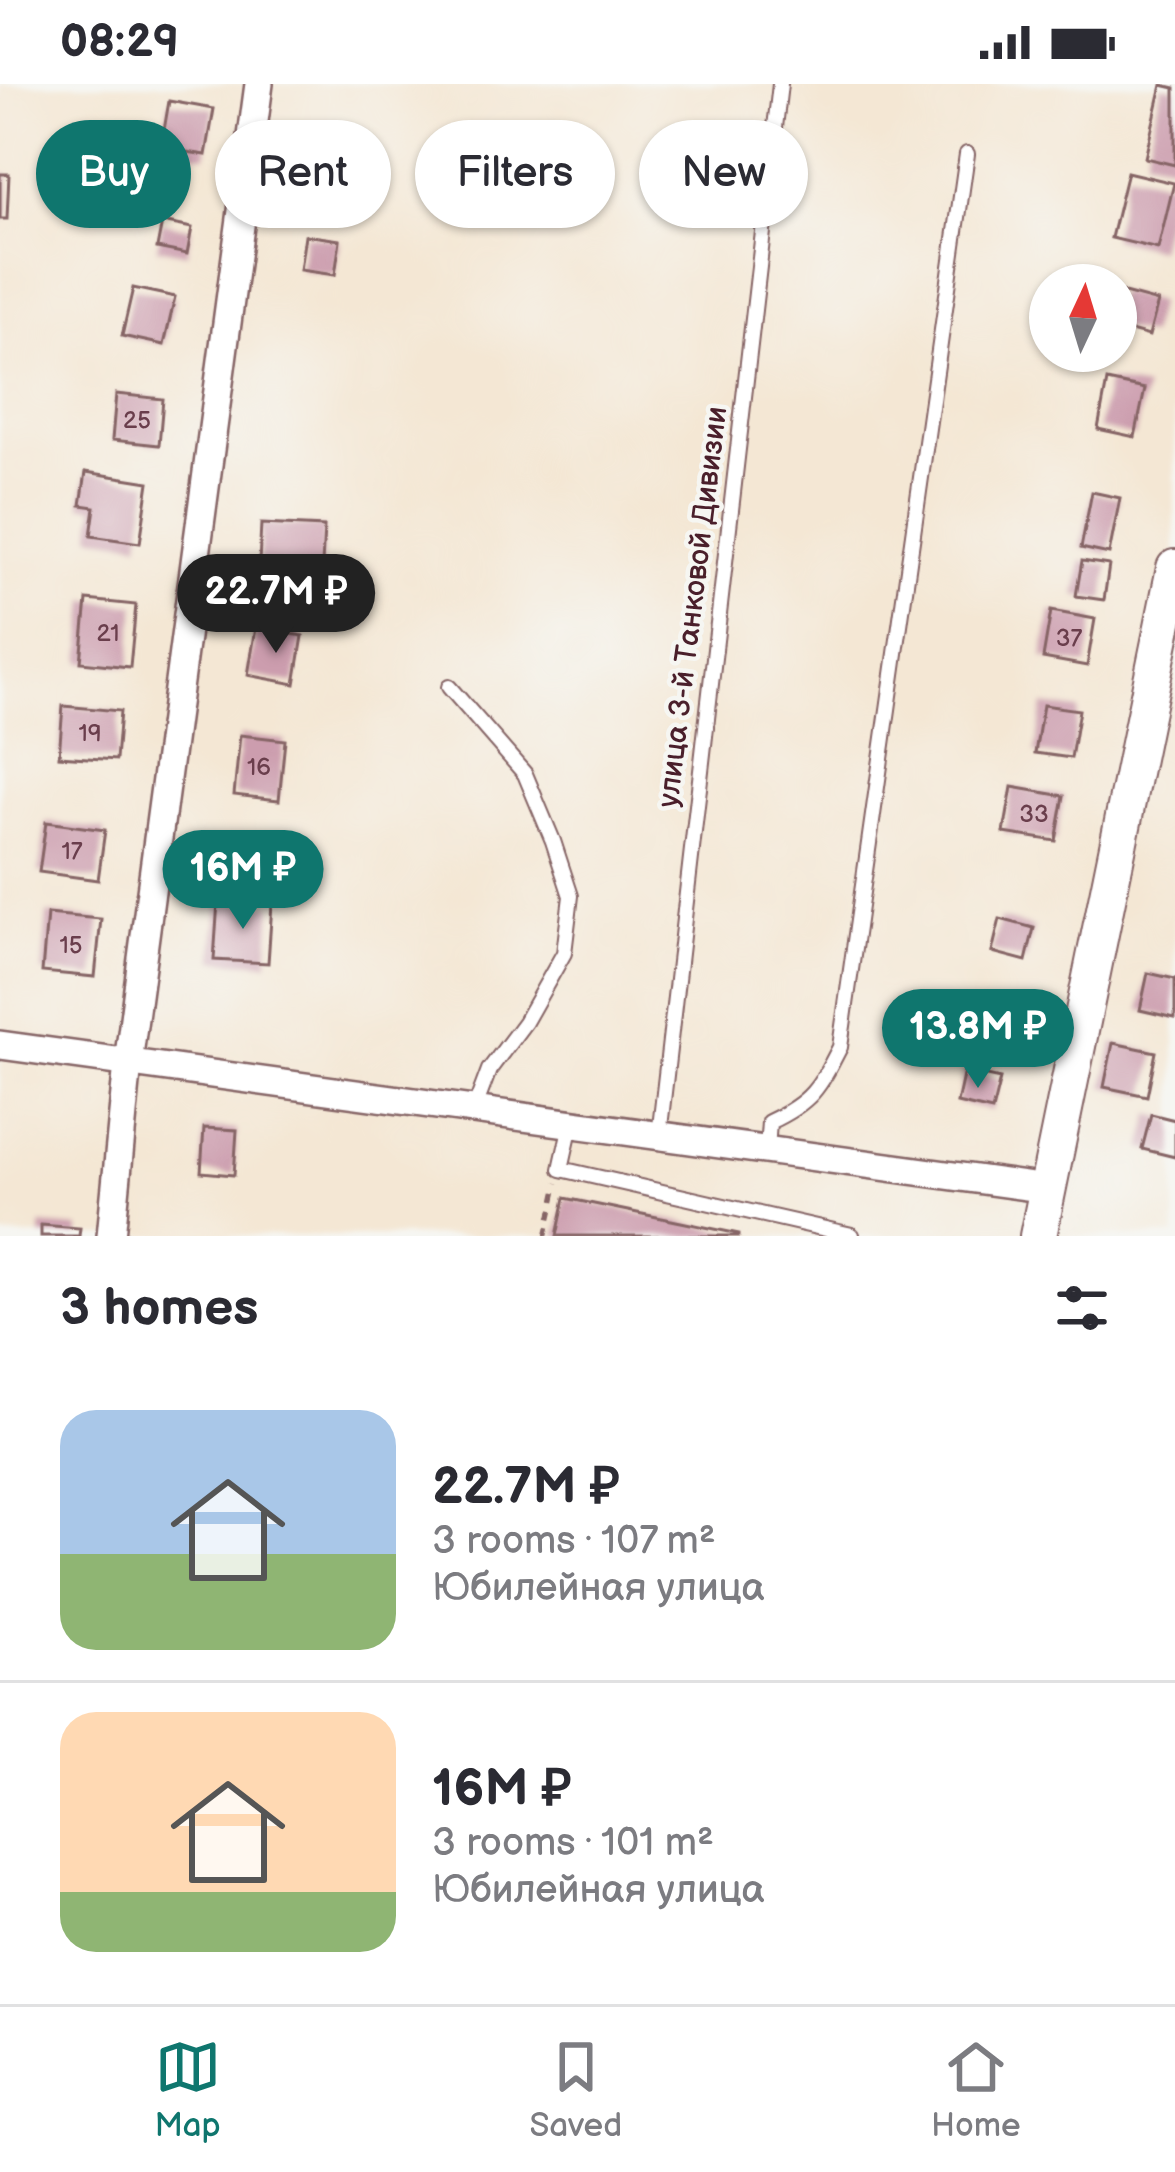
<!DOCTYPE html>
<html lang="en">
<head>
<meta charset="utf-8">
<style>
  body { margin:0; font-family:"Balsamiq Sans",sans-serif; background:#f2f2f3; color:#2b2b33; height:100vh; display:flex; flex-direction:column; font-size:45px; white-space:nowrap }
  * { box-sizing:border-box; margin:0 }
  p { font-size:39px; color:#7c7c81 }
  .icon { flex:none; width:66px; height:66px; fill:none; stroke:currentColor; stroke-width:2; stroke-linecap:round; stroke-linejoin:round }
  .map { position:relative; height:1152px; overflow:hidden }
  .panel { display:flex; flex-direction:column; background:#fff; flex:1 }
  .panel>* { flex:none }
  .top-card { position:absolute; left:36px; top:36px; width:1104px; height:108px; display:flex; gap:24px }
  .needle { width:78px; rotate:4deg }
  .tools { position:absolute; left:1029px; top:180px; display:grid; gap:24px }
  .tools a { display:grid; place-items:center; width:108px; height:108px; border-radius:50%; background:#fff; box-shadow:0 3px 9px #0004; font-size:60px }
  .price { position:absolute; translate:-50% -102px; padding:0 27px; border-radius:42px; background:#0f766e; color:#fff; font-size:39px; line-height:78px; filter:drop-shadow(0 3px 6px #0008) }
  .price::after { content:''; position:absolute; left:50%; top:72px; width:36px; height:27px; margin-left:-18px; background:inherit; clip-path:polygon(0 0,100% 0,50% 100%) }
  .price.selected { background:#222; color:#fff }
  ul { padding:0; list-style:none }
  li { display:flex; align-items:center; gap:36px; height:300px; padding:0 60px }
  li+li { border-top:3px solid #e1e1e2 }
  li span { display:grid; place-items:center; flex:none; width:336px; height:240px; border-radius:36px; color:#555 }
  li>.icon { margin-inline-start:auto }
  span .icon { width:144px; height:144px; fill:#fffc; stroke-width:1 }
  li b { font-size:51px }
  h2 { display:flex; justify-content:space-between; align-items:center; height:144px; padding:0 60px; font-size:51px }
  .chip { padding:0 42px; border-radius:54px; background:#fff; box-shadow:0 3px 9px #0004; font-size:42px; line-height:108px }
  .chip.selected { background:#0f766e; color:#fff }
  .status { display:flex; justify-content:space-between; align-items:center; height:84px; padding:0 60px; background:#fff; direction:ltr }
  .status svg { height:33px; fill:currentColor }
  .tabs { display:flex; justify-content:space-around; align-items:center; height:168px; border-top:3px solid #e1e1e2; background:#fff; font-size:33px; color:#7c7c81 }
  .tabs a { display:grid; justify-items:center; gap:6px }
  .tabs .selected { color:#0f766e }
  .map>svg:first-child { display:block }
</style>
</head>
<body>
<div class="status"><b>08:29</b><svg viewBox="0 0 49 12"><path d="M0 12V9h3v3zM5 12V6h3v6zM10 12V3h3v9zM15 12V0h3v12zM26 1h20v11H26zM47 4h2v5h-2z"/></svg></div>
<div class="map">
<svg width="1175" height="1152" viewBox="0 0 1175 1152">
  <rect width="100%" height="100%" fill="#f6f6f2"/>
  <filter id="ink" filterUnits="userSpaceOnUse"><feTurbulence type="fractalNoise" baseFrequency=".00833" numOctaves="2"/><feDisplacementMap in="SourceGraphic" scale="24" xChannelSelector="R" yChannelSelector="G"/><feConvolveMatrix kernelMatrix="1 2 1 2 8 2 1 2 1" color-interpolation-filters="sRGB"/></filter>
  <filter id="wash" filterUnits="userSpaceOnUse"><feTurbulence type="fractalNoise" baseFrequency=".004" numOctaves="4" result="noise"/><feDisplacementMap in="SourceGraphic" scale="48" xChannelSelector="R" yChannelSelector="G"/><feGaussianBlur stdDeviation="2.7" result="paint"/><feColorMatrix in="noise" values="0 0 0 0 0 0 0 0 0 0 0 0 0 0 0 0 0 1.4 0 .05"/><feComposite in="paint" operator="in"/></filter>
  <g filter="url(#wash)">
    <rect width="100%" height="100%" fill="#f4e7d4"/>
    <g id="blocks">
      <!-- building -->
      <g fill="#cc9dae">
        <path d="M1162 1 1175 4V81L1145 74Z"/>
        <path d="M169 17 214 25 206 71 161 64Z"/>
        <path d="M1127 88 1174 99 1158 165 1111 154Z"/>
        <path d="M0 90H9L7 135H0Z"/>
        <path d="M162 138 192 144 187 170 157 164Z"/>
        <path d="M305 151 340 156 335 191 300 186Z"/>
        <path d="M133 204 175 213 164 261 122 252Z"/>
        <path d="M1117 207 1158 218 1149 252 1116 243Z"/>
        <path d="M1107 297 1145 305 1135 353 1098 345Z"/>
        <path d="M116 310 163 315 159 361 112 356Z"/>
        <path d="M86 388 149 398 140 459 91 452 95 423 81 421Z"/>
        <path d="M1092 408 1120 414 1109 470 1081 464Z"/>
        <path d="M261 440 324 443 321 499 272 496 273 480 259 479Z"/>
        <path d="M1082 477 1109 481 1104 516 1076 512Z"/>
        <path d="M87 516 136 521 130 583 81 578Z"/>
        <path d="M1051 527 1095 535 1087 582 1043 574Z"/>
        <path d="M256 544 303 552 295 600 248 591Z"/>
        <path d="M1043 621 1079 626 1071 674 1035 669Z"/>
        <path d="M63 622 120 627 116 676 59 672Z"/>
        <path d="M240 651 285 656 279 716 234 711Z"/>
        <path d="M1012 703 1064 712 1056 757 1004 749Z"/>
        <path d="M46 738 105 746 98 796 39 788Z"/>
        <path d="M218 817 272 820 268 879 214 876Z"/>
        <path d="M47 830 101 835 95 893 42 888Z"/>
        <path d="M1000 835 1034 844 1026 877 992 868Z"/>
        <path d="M1148 889 1175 895V934L1140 926Z"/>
        <path d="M1113 959 1156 968 1147 1012 1104 1003Z"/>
        <path d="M964 987 1000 995 992 1027 957 1019Z"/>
        <path d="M1151 1030 1175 1036V1073L1142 1065Z"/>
        <path d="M204 1044 237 1046 234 1091 201 1088Z"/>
        <path d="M565 1114 739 1150V1152H557Z"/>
        <path d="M41 1141 80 1144 79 1152H41Z"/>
      </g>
    </g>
  </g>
  <g filter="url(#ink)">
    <use href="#blocks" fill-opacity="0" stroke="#866566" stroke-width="3"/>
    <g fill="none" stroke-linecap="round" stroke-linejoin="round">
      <defs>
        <g id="lane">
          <path d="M449 603 525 690 553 757 571 812 564 869 525 938 489 986 474 1026"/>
          <path d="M571 1040 561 1085 852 1151"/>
          <path d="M659 1052 780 0"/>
          <path d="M767 1066 769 1038C812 1018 819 1004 840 963L967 70"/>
        </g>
        <g id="street">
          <path d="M0 961 1048 1105"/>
          <path d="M111 1152 128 979 259 0"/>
        </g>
        <path id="secondary" d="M1038 1152 1175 484"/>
      </defs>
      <!-- lane casing -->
      <use href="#lane" stroke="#866566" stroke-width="18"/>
      <!-- street casing -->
      <use href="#street" stroke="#866566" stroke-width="32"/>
      <!-- secondary casing -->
      <use href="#secondary" stroke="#866566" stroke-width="40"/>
      <!-- path -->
      <path stroke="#866566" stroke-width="4.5" stroke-dasharray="9 9" stroke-linecap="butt" d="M546 1152 558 1099"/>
      <!-- lane -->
      <use href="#lane" stroke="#fff" stroke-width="14"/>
      <!-- street -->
      <use href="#street" stroke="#fff" stroke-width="27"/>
      <!-- secondary -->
      <use href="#secondary" stroke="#fff" stroke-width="36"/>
    </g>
  </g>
  <g text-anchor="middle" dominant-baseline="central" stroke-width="9" stroke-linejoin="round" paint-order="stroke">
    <!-- number labels -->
    <g font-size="24" fill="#6a3e4c">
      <text x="137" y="336">25</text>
      <text x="108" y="549">21</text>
      <text x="1069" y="554">37</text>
      <text x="90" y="649">19</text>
      <text x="259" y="683">16</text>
      <text x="1034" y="730">33</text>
      <text x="72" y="767">17</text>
      <text x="71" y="861">15</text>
    </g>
    <!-- street labels -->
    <g font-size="30" fill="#4a1f2b" stroke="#f6f6f2">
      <text transform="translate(693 523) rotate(-83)">улица 3-й Танковой Дивизии</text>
    </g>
  </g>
</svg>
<div class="tools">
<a><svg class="needle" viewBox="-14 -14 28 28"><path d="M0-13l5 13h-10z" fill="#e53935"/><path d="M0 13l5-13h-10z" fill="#7c7c81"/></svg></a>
</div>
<b class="price selected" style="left:276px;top:572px">22.7M ₽</b>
<b class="price" style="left:243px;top:848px">16M ₽</b>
<b class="price" style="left:978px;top:1007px">13.8M ₽</b>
<div class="top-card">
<a class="chip selected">Buy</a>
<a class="chip">Rent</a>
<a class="chip">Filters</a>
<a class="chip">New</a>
</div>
</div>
<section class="panel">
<h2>3 homes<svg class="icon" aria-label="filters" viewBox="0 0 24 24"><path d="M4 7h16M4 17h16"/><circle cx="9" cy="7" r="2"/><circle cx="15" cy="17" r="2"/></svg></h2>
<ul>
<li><span style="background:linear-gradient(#a9c7e8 60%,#8fb573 0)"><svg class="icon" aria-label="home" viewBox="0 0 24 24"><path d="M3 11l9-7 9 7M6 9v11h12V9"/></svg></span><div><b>22.7M ₽</b><p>3 rooms · 107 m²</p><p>Юбилейная улица</p></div></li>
<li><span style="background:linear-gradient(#ffd9b3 75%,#8fb573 0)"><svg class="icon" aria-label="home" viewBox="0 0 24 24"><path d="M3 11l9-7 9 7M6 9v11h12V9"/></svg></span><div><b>16M ₽</b><p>3 rooms · 101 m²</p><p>Юбилейная улица</p></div></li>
</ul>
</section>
<nav class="tabs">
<a class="selected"><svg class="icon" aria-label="map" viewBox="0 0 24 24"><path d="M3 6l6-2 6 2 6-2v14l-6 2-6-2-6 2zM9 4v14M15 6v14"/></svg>Map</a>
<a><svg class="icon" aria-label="saved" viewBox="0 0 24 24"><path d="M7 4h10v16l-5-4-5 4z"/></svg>Saved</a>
<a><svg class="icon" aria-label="home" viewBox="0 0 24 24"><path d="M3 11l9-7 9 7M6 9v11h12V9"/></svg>Home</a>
</nav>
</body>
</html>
